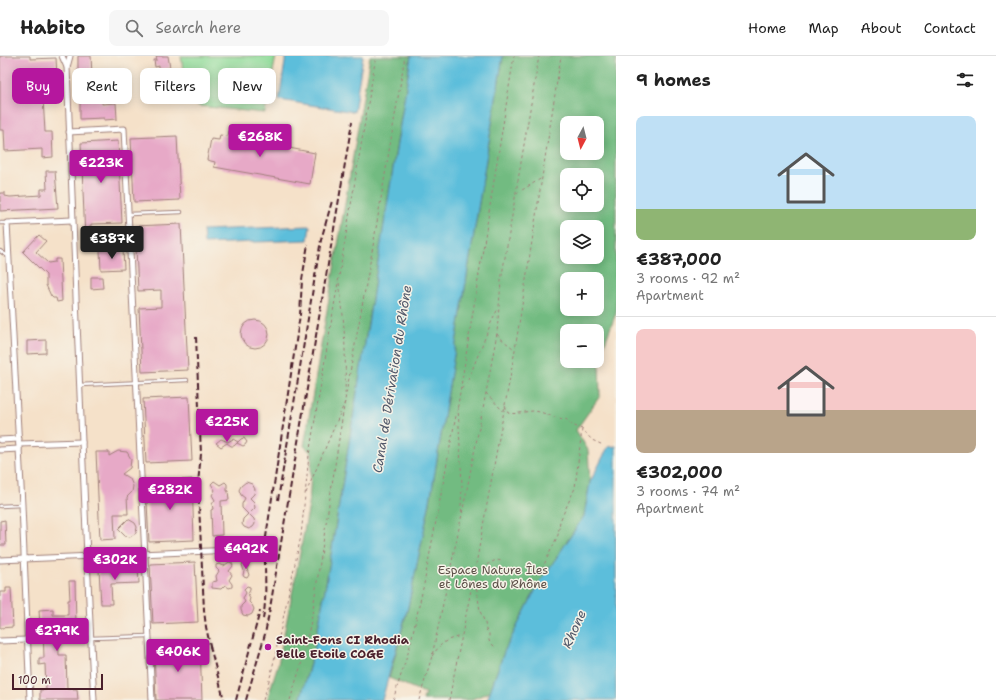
<!DOCTYPE html>
<html lang="en">
<head>
<meta charset="utf-8">
<style>
  body { margin:0; font-family:"Shantell Sans",sans-serif; background:#f6f6f6; color:#222; height:100vh; display:flex; flex-direction:column; font-size:15px; white-space:nowrap }
  * { box-sizing:border-box; margin:0 }
  p { font-size:13px; color:#767676 }
  .icon { flex:none; width:22px; height:22px; fill:none; stroke:currentColor; stroke-width:2; stroke-linecap:round; stroke-linejoin:round }
  .map { position:relative; flex:1; overflow:hidden }
  .sheet { display:flex; flex-direction:column; background:#fff; width:380px }
  .sheet>* { flex:none }
  .top-card { position:absolute; left:12px; top:12px; width:380px; height:36px; display:flex; gap:8px }
  .needle { width:26px; rotate:187deg }
  .buttons { position:absolute; left:560px; top:60px; display:grid; gap:8px }
  .buttons a { display:grid; place-items:center; width:44px; height:44px; border-radius:8px; background:#fff; box-shadow:0 2px 10px #0003; font-size:20px }
  .scale { position:absolute; left:12px; bottom:10px; width:91px; box-sizing:border-box; padding-left:4px; border:2px solid #4a1f2b; border-top:0; font-size:11px; line-height:14px; white-space:nowrap; color:#4a1f2b; -webkit-text-stroke:3px #f7f3e8; paint-order:stroke }
  .price { position:absolute; translate:-50% -34px; padding:0 9px; border-radius:4px; background:#b5179e; color:#fff; font-size:13px; line-height:26px; filter:drop-shadow(0 1px 2px #0008) }
  .price::after { content:''; position:absolute; left:50%; top:24px; width:12px; height:9px; margin-left:-6px; background:inherit; clip-path:polygon(0 0,100% 0,50% 100%) }
  .price.active { background:#222; color:#fff }
  ul { padding:0; list-style:none }
  li { display:grid; align-content:center; gap:8px; height:212px; padding:0 20px }
  li+li { border-top:1px solid #e0e0e0 }
  li span { display:grid; place-items:center; height:124px; border-radius:8px; color:#555 }
  li>.icon { margin-inline-start:auto }
  span .icon { width:72px; height:72px; fill:#fffc; stroke-width:1 }
  li b { font-size:17px }
  h2 { display:flex; justify-content:space-between; align-items:center; height:48px; padding:0 20px; font-size:17px }
  .chip { padding:0 14px; border-radius:8px; background:#fff; box-shadow:0 2px 10px #0003; font-size:14px; line-height:36px }
  .chip.active { background:#b5179e; color:#fff }
  header { display:flex; align-items:center; gap:24px; box-sizing:border-box; height:56px; padding:0 20px; background:#fff; border-bottom:1px solid #e0e0e0 }
  header strong { font-size:19px }
  nav { display:flex; gap:22px; margin-inline-start:auto; font-size:14px }
  .search { width:280px; height:36px; background:#f6f6f6; display:flex; align-items:center; gap:10px; box-sizing:border-box; padding:0 14px; border-radius:8px; color:#767676; font-size:15px }
  main { display:flex; flex:1; min-height:0 }
  .map>svg:first-child { display:block }
</style>
</head>
<body>
<header>
<strong>Habito</strong>
<div class="search"><svg class="icon" aria-label="search" viewBox="0 0 24 24"><circle cx="10" cy="10" r="6"/><path d="M15 15l6 6"/></svg>Search here</div>
<nav><a>Home</a><a>Map</a><a>About</a><a>Contact</a></nav>
</header>
<main>
<div class="map">
<svg width="616" height="644" viewBox="0 0 616 644">
  <rect width="100%" height="100%" fill="#f7f3e8"/>
  <filter id="ink" filterUnits="userSpaceOnUse"><feTurbulence type="fractalNoise" baseFrequency=".025" numOctaves="2"/><feDisplacementMap in="SourceGraphic" scale="8" xChannelSelector="R" yChannelSelector="G"/><feConvolveMatrix kernelMatrix="1 2 1 2 8 2 1 2 1" color-interpolation-filters="sRGB"/></filter>
  <filter id="wash" filterUnits="userSpaceOnUse"><feTurbulence type="fractalNoise" baseFrequency=".012" numOctaves="4" result="noise"/><feDisplacementMap in="SourceGraphic" scale="16" xChannelSelector="R" yChannelSelector="G"/><feGaussianBlur stdDeviation="0.9" result="paint"/><feColorMatrix in="noise" values="0 0 0 0 0 0 0 0 0 0 0 0 0 0 0 0 0 1.4 0 .05"/><feComposite in="paint" operator="in"/></filter>
  <g filter="url(#wash)">
    <rect width="100%" height="100%" fill="#f5e1c9"/>
    <!-- green -->
    <path fill="#8edb99" stroke="#6c7d62" d="M181 0H276L265 57 199 50 187 43Z"/>
    <!-- forest -->
    <g fill="#72bb81" stroke="#5e6d56" fill-rule="evenodd">
      <path d="M370 0H411L330 505 315 590 300 644H267L278 608 294 528 309 449 312 397 304 390Z"/>
      <path d="M503 0H616V257L599 303 600 340 576 374 588 394 590 426 584 460 537 531 504 596 490 636 470 644H423L425 637 389 622 408 551 430 446ZM567 67H597V97H567ZM567 119H597V149H567ZM567 171H597V201H567ZM567 223H597V253H567ZM567 275H597V305H567Z"/>
    </g>
    <!-- water -->
    <g fill="#5cbedb" stroke="#536e83">
      <path d="M286 0H363L354 56 279 44Z"/>
      <path d="M411 0H503L430 446 408 551 382 644H300L315 590 330 505Z"/>
      <path d="M310 170 308 184 204 188 203 174Z"/>
      <path d="M616 390V644H487L504 596 537 531 584 460 590 426 608 391Z"/>
    </g>
    <g id="blocks">
      <!-- building -->
      <g fill="#e7a9c7">
        <path d="M0 0H30V3L56 2 57 21H54L55 41 43 42 45 76H52L53 101 42 102V93L5 95 4 74H0Z"/>
        <path d="M78 0H91L92 19 115 18 116 34H107V25L86 26V16H78Z"/>
        <path d="M156 0H168L170 12 159 13V10L155 11 154 4H157Z"/>
        <path d="M102 41V48L116 47 117 63 104 64V62L80 63V42Z"/>
        <path d="M230 70 245 72 242 83 315 97 310 128 214 111 215 106 207 104 211 83 219 84 220 79 228 80Z"/>
        <path d="M177 80 180 144 134 146 131 82Z"/>
        <path d="M118 85 122 167 91 168V170H89L90 183H85L81 87Z"/>
        <path d="M46 115H55L58 152 0 155V137H5V140L10 141 41 139V133H47Z"/>
        <path d="M181 168 188 314 142 316 139 252 161 251V234L138 235 135 170Z"/>
        <path d="M39 179 46 185 36 196 48 207 55 206V203H60L62 245 57 246 56 242H53L51 240 46 229V219L23 196Z"/>
        <path d="M123 193 124 213 101 214 100 194Z"/>
        <path d="M91 221H102L103 232 91 233Z"/>
        <circle cx="255" cy="278" r="14"/>
        <path d="M46 284V297L27 298V285Z"/>
        <path d="M189 341 192 405 146 407 143 343Z"/>
        <path d="M244 382 247 386 245 389 243 390 237 387 241 383Z"/>
        <path d="M221 383 228 386 233 383 238 386 234 390H231L227 387 221 391 216 387Z"/>
        <path d="M118 395 127 396 131 403 130 412 122 418 130 423 133 430 132 436 127 441 128 458H114L115 483 100 484 96 396H109V400Z"/>
        <path d="M192 423 194 484 149 486 146 426Z"/>
        <path d="M214 425 220 429 225 426 227 428V435H228L229 444 221 445 222 479 212 480 211 454 213 453 212 448 215 444 212 439 215 434 211 428Z"/>
        <path d="M246 426 252 428 255 433 254 438 250 442 254 446 255 452 249 458 254 463 255 468 253 471 249 473 244 471 242 468 243 463 248 458 242 452V448L245 442 241 439 239 434 241 430Z"/>
        <path d="M128 463 135 467 137 471 136 477 130 481 125 480 118 473Z"/>
        <path d="M5 464 6 489H0V465Z"/>
        <path d="M195 506 198 566 153 568 150 508Z"/>
        <path d="M229 506 232 507 233 510 229 515 232 519 229 524 232 528V531L229 532 225 529 221 533 212 532V526L217 525 216 520 219 515 216 512V509L219 508 224 510Z"/>
        <path d="M244 506 247 507 249 509 247 513 249 519 247 522 244 521 243 519 244 515 242 509Z"/>
        <path d="M138 512 139 527 111 528 112 548H101L99 514Z"/>
        <path d="M69 525H75L76 569 58 570 59 599H66L67 633H77L78 644H40V634H46L45 608 39 609V602H44L43 571H40L39 554 53 553V559H68V544H70Z"/>
        <path d="M247 530 250 531V534L248 538 250 542 249 546 252 549 254 553 252 558 248 560 243 559 241 554V550L245 546 243 542 246 537 244 533Z"/>
        <path d="M6 532H11L13 571 0 572V536H6Z"/>
        <path d="M200 590 202 644H156L154 592Z"/>
      </g>
    </g>
  </g>
  <g filter="url(#ink)">
    <use href="#blocks" fill-opacity="0" stroke="#a0807a" stroke-width="1"/>
    <g fill="none" stroke-linecap="round" stroke-linejoin="round">
      <defs>
        <g id="service">
          <path d="M129 158 181 156"/>
          <path d="M0 167H6"/>
          <path d="M0 195 8 200"/>
          <path d="M80 329 187 324"/>
          <path d="M0 450 21 449"/>
          <path d="M91 582 148 580"/>
        </g>
        <g id="minor">
          <path d="M62 0 67 11"/>
          <path d="M70 0 67 11C71 136 77 261 82 386 86 472 89 558 94 644"/>
          <path d="M69 76 124 73 152 644"/>
          <path d="M0 384 19 383"/>
          <path d="M19 388 82 386"/>
          <path d="M0 394 19 393"/>
          <path d="M0 504 256 493"/>
          <path d="M0 585 26 584"/>
          <path d="M30 644 22 449 7 167 72 164"/>
        </g>
      </defs>
      <!-- service casing -->
      <use href="#service" stroke="#a0807a" stroke-width="4.5"/>
      <!-- minor casing -->
      <use href="#minor" stroke="#a0807a" stroke-width="7"/>
      <!-- path -->
      <g stroke="#a0807a" stroke-width="1" stroke-dasharray="3 3" stroke-linecap="butt">
        <path d="M517 137 542 122"/>
        <path d="M339 227C345 265 346 302 345 341"/>
        <path d="M497 278C502 285 509 288 515 294"/>
        <path d="M461 333 466 329 493 262 498 253"/>
        <path d="M486 337 503 355"/>
        <path d="M505 350 508 357C517 359 525 355 534 355 545 356 554 363 566 363L572 369 582 373 592 384 603 389"/>
        <path d="M458 351 462 429 461 450 462 458"/>
        <path d="M306 437 345 346"/>
        <path d="M542 513 558 479 560 465 575 432 582 373"/>
        <path d="M476 514 496 504 502 505"/>
        <path d="M473 527 477 534 480 555 485 567 486 574 489 577V585L495 591"/>
        <path d="M432 600C442 586 445 584 461 580"/>
        <path d="M263 644 271 618 301 480 309 399 376 0"/>
        <path d="M290 644 301 609 311 565 345 344 373 190 405 0"/>
        <path d="M393 644 409 594 424 528 458 349 514 0"/>
        <path d="M419 644 432 600 462 458 486 337 497 277 501 225 539 0"/>
        <path d="M449 644 475 514 515 294 561 0"/>
      </g>
      <!-- service -->
      <use href="#service" stroke="#fff" stroke-width="2.5"/>
      <!-- minor -->
      <use href="#minor" stroke="#fff" stroke-width="5"/>
      <!-- rail -->
      <g stroke="#4a1f2b" stroke-width="2" stroke-dasharray="6 3" stroke-linecap="butt">
        <path d="M196 281 201 398 198 427 204 554 206 571 211 594"/>
        <path d="M278 444 321 184 332 145"/>
        <path d="M263 563C268 536 263 508 266 481L300 259 302 224 308 188"/>
        <path d="M210 590 224 644"/>
        <path d="M236 644 260 555"/>
        <path d="M246 644 265 578 270 552 352 66"/>
      </g>
    </g>
  </g>
  <!-- markers -->
  <circle fill="#b5179e" stroke="#f7f3e8" stroke-width="1.5" cx="268" cy="591" r="4"/>
  <g text-anchor="middle" dominant-baseline="central" stroke-width="3" stroke-linejoin="round" paint-order="stroke">
    <!-- park labels -->
    <g font-size="12" fill="#5b4e46" stroke="#f7f3e8">
      <text x="493" y="514">Espace Nature Îles<tspan x="493" dy="14">et Lônes du Rhône</tspan></text>
    </g>
    <!-- poi labels -->
    <g font-size="12" font-weight="bold" fill="#4a1f2b" stroke="#f7f3e8" text-anchor="start">
      <text x="276" y="584">Saint-Fons CI Rhodia<tspan x="276" dy="14">Belle Etoile COGE</tspan></text>
    </g>
    <!-- water labels -->
    <g font-size="13" font-style="italic" fill="#505769" stroke="#f7f3e8">
      <text transform="translate(392 323) rotate(-81)">Canal de Dérivation du Rhône</text>
      <text transform="translate(574 573) rotate(-66)">Rhone</text>
    </g>
  </g>
</svg>
<div class="buttons">
<a><svg class="needle" viewBox="-14 -14 28 28"><path d="M0-13l5 13h-10z" fill="#e53935"/><path d="M0 13l5-13h-10z" fill="#767676"/></svg></a>
<a><svg class="icon" aria-label="locate" viewBox="0 0 24 24"><circle cx="12" cy="12" r="6"/><path d="M12 2v4M12 18v4M2 12h4M18 12h4"/></svg></a>
<a><svg class="icon" aria-label="layers" viewBox="0 0 24 24"><path d="M12 4l9 5-9 5-9-5zM3 14l9 5 9-5"/></svg></a>
<a>+</a>
<a>−</a>
</div>
<div class="scale">100 m</div>
<b class="price" style="left:260px;top:102px">€268K</b>
<b class="price" style="left:101px;top:128px">€223K</b>
<b class="price active" style="left:112px;top:204px">€387K</b>
<b class="price" style="left:227px;top:387px">€225K</b>
<b class="price" style="left:170px;top:455px">€282K</b>
<b class="price" style="left:246px;top:514px">€492K</b>
<b class="price" style="left:115px;top:525px">€302K</b>
<b class="price" style="left:57px;top:596px">€279K</b>
<b class="price" style="left:178px;top:617px">€406K</b>
<div class="top-card">
<a class="chip active">Buy</a>
<a class="chip">Rent</a>
<a class="chip">Filters</a>
<a class="chip">New</a>
</div>
</div>
<section class="sheet">
<h2>9 homes<svg class="icon" aria-label="filters" viewBox="0 0 24 24"><path d="M4 7h16M4 17h16"/><circle cx="9" cy="7" r="2"/><circle cx="15" cy="17" r="2"/></svg></h2>
<ul>
<li><span style="background:linear-gradient(#bfe0f5 75%,#8fb573 0)"><svg class="icon" aria-label="home" viewBox="0 0 24 24"><path d="M3 11l9-7 9 7M6 9v11h12V9"/></svg></span><div><b>€387,000</b><p>3 rooms · 92 m²</p><p>Apartment</p></div></li>
<li><span style="background:linear-gradient(#f6c9c9 65%,#b9a48a 0)"><svg class="icon" aria-label="home" viewBox="0 0 24 24"><path d="M3 11l9-7 9 7M6 9v11h12V9"/></svg></span><div><b>€302,000</b><p>3 rooms · 74 m²</p><p>Apartment</p></div></li>
</ul>
</section>
</main>
</body>
</html>
